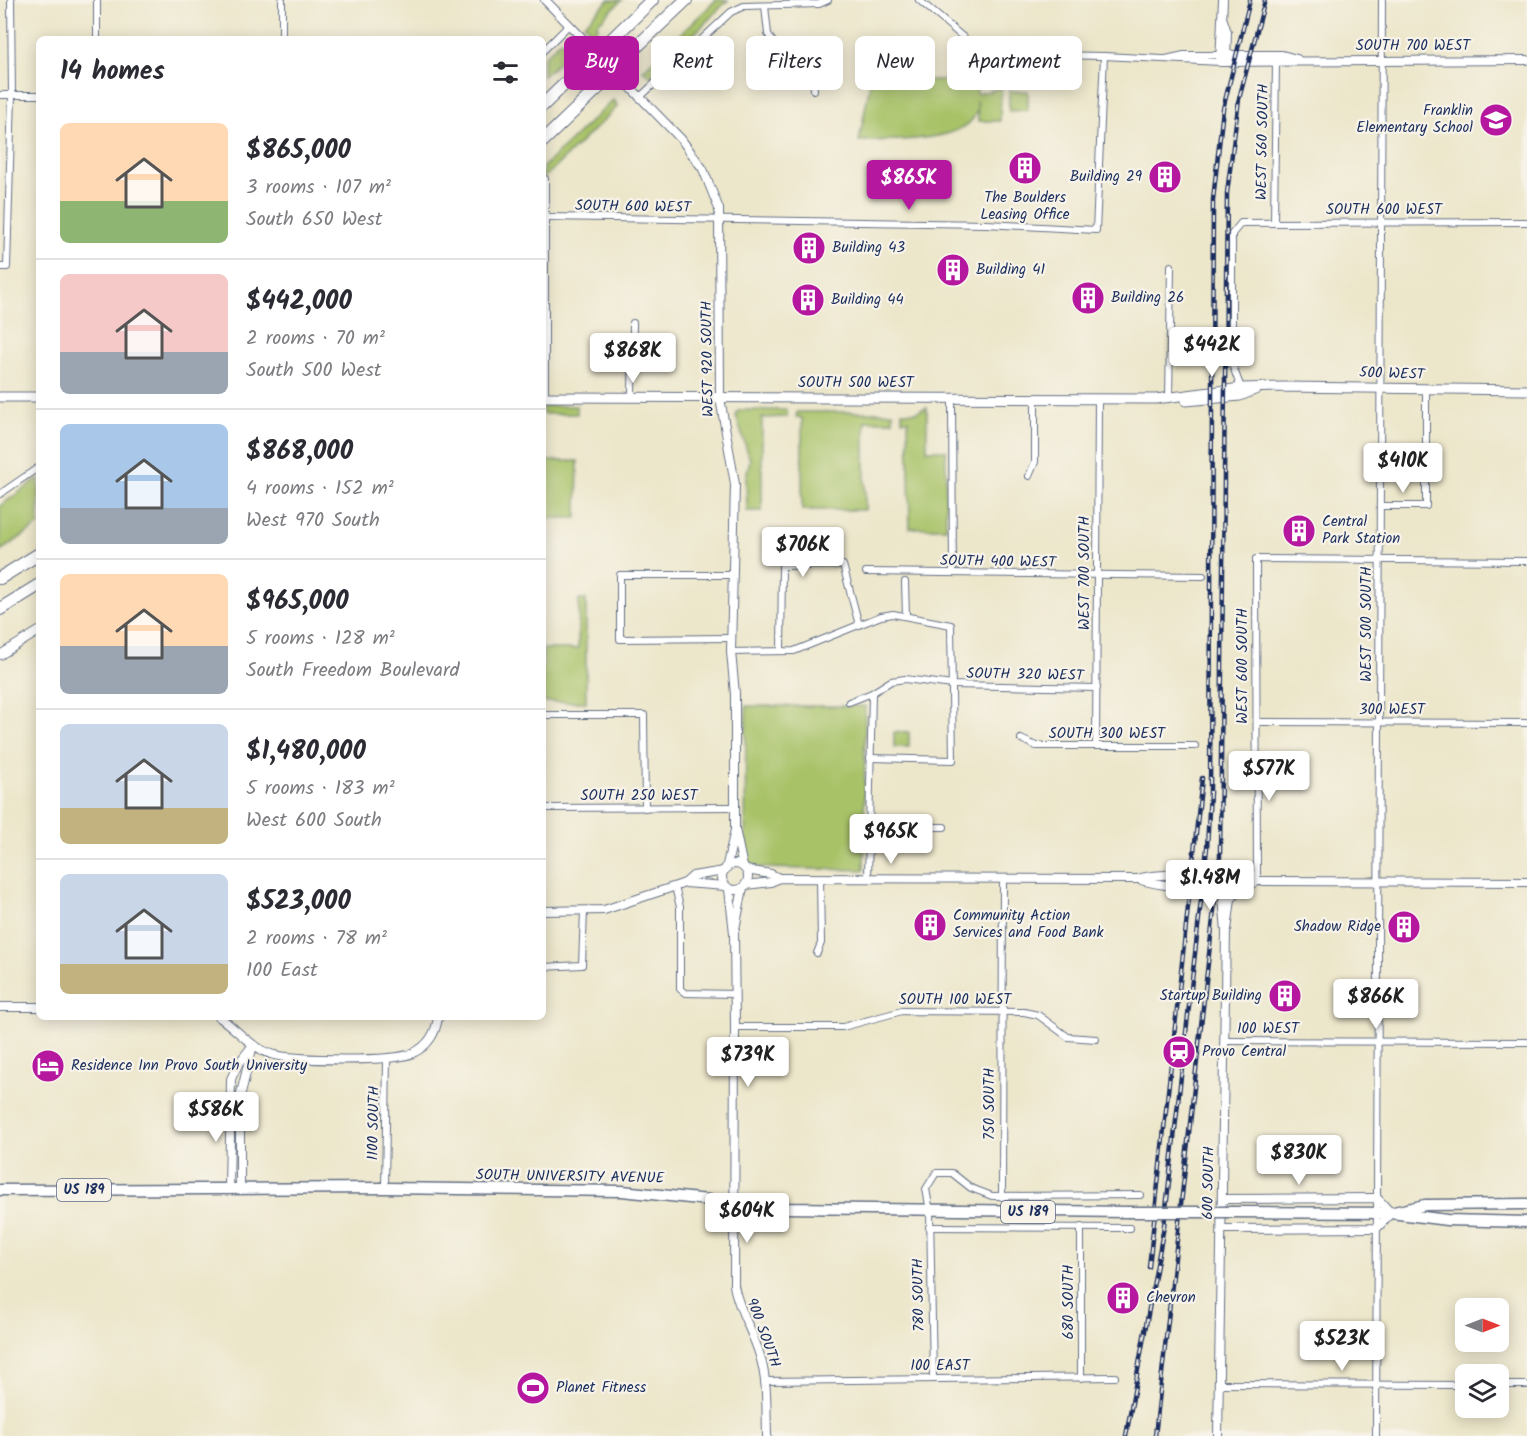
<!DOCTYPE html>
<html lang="en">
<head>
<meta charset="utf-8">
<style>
  body { margin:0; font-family:Kalam,sans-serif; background:#f7f7f7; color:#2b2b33; height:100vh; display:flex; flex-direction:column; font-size:22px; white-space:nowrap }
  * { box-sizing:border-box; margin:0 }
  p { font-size:20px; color:#7c7c81 }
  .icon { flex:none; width:33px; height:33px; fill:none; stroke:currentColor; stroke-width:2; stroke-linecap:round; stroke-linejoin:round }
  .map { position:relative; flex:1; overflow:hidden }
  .details { position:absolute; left:36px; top:36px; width:510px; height:984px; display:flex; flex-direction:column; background:#fff; border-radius:9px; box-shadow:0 3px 15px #0003 }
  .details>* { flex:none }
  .guide { position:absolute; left:564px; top:36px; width:570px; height:54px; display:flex; gap:12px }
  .needle { width:39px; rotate:90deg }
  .controls { position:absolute; left:1455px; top:1298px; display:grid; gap:12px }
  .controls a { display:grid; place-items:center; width:54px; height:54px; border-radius:9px; background:#fff; box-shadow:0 3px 15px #0003; font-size:30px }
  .price { position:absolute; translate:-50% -51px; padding:0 14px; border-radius:6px; background:#fff; color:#222; font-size:20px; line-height:39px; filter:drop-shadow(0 2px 3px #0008) }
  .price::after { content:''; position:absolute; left:50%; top:36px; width:18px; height:14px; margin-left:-9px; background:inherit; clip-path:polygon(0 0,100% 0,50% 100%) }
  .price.selected { background:#b5179e; color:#fff }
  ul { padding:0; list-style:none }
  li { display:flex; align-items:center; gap:18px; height:150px; padding:0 24px }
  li+li { border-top:2px solid #e1e1e2 }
  li span { display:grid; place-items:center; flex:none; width:168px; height:120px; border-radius:9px; color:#555 }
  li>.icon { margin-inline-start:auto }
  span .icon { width:72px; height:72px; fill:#fffc; stroke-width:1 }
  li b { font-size:26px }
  h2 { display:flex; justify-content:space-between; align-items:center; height:72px; padding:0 24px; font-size:26px }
  .pill { padding:0 21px; border-radius:9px; background:#fff; box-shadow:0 3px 15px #0003; font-size:21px; line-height:54px }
  .pill.selected { background:#b5179e; color:#fff }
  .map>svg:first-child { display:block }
</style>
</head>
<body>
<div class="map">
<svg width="1527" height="1436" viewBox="0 0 1527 1436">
  <rect width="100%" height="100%" fill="#f7f3e8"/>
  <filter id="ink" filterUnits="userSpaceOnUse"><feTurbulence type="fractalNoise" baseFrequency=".0167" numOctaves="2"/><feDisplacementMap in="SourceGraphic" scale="12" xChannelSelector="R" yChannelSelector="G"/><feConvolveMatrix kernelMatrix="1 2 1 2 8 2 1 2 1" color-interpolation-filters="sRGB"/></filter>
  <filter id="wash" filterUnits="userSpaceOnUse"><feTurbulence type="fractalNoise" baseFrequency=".008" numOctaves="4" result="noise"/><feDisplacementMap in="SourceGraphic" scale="24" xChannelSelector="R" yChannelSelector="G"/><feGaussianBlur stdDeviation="1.35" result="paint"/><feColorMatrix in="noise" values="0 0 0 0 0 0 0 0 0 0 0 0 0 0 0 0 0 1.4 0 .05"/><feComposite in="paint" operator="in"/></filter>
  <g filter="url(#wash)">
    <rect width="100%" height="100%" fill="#ece6ca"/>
    <!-- green -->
    <g fill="#a8c268" stroke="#627863" stroke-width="1.5">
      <path d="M609 0H622L597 24 598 27 592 33 584 24Z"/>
      <path d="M716 0H728L651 77 643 70Z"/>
      <path d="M560 41H569L575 48 543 76V58Z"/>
      <path d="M872 73 923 80H965L977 90V94L1001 88 1000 121H978L977 99C977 103 978 109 976 113 965 144 886 140 859 141Z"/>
      <path d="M1009 91H1028V110L1009 111Z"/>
      <path d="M613 100 618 106 543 179V167Z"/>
      <rect x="543" y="406" width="34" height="8"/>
      <path d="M927 407V450H946V528H910L908 420H902V412H916Z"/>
      <path d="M742 410H787V417L762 418V511H747L746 477 750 460 736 416 738 411Z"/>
      <path d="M797 412H893V421H865V510H802V418L796 417Z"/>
      <path d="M543 461H578L577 518H543Z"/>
      <path d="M39 478V525L0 551V506Z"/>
      <path d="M579 600H586V702H543V649H578Z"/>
      <path d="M746 706H865L864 870 761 868 750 865 745 859Z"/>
      <rect x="894" y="732" width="15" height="15"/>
    </g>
  </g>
  <g filter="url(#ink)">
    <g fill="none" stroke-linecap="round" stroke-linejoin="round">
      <defs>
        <g id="minor">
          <path d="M282 0V39"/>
          <path d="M919 0 977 49 991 54 1104 56 1220 62"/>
          <path d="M765 6 768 34 773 42 813 80 814 90"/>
          <path d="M97 39V0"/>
          <path d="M543 51 569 25"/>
          <path d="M1166 59 1184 55H1220"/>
          <path d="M0 95H39"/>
          <path d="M639 98 731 12 744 6 819 4 828 0"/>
          <path d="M545 217 986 224 1096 230 1104 56"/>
          <path d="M1274 222 1276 62"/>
          <path d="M0 267H7L12 95 11 0"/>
          <path d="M1241 388 1232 364V234L1241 223 1527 222"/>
          <path d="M545 397V179"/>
          <path d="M632 397 633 323"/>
          <path d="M952 398 953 573"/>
          <path d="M1169 399 1171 266"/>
          <path d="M1029 476 1035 462V399"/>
          <path d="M0 494 39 467"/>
          <path d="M1380 506H1426V390"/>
          <path d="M866 572 1203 576"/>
          <path d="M905 582 906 616"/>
          <path d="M731 638 620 639V575H732"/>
          <path d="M781 651 782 566 843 565 859 625"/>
          <path d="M731 652 794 651 881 616 893 614 951 625 953 760 870 758"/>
          <path d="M849 702 872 693"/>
          <path d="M543 715H644L645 808"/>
          <path d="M1257 722 1527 723"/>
          <path d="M1021 739 1036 746H1195"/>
          <path d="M1096 746 1098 399"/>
          <path d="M543 808 735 807"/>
          <path d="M869 827H944"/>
          <path d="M868 878 872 693 891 681 905 679 953 685 1097 688"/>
          <path d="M1257 881 1256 559 1527 561"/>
          <path d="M675 887 680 907V989L685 993 735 994"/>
          <path d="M817 953 821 943 820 878"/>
          <path d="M543 967 582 965 584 911"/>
          <path d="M735 1027H843L902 1011 1024 1012 1038 1015 1068 1037 1096 1039"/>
          <path d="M1225 1041 1527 1042"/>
          <path d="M385 1188 387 1058"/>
          <path d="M1002 1197 1003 878"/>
          <path d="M929 1227 1130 1228"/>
          <path d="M1081 1227V1378"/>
          <path d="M933 1378 930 1211 926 1189 936 1173H952L971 1188 992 1196 1140 1195"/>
          <path d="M766 1381 1115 1377"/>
          <path d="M1218 1384 1466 1385"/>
          <path d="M1498 1385H1527"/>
          <path d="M1376 1436 1382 0"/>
        </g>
        <g id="tertiary">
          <path d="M545 0 681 139 703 169 719 209 720 398 735 484 731 652 735 694V829L743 867"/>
          <path d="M1223 0 1220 62 1527 60"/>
          <path d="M1223 20 1227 32 1226 60"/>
          <path d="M1220 55H1282L1297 59"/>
          <path d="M0 655 39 631"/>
          <circle cx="735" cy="877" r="13"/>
          <path d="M726 869 735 830"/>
          <path d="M746 870 771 874 779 878"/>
          <path d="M1139 879C1160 888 1238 893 1257 881"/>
          <path d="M685 883 726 886"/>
          <path d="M746 885 771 882 779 878 1139 879C1155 872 1241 874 1257 881L1527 882"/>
          <path d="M729 889 734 933 735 1027 734 1285C738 1310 753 1331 760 1356 768 1382 766 1409 767 1436"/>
          <path d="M543 911 604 910 685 883 693 876 724 871"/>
          <path d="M735 929 743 888"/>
          <path d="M1227 930 1231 899 1242 887"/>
          <path d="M0 1007H39"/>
          <path d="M219 1017C237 1029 250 1047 271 1054 292 1061 395 1062 413 1053 428 1046 436 1033 438 1017"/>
          <path d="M229 1190 231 1079 238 1064 253 1045"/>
          <path d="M240 1190V1097L252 1049"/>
          <path d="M1222 1229 1377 1228 1391 1213 1377 1198 1222 1199"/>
          <path d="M1218 1436 1226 931 1222 886"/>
        </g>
        <g id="secondary">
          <path d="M0 397H39"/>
          <path d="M543 397 1156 399 1242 388 1283 387 1527 390"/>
          <path d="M1186 401 1240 396 1257 389"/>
        </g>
        <g id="trunk">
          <path d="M0 1190 385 1188 622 1191 785 1208 1127 1212"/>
          <path d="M1233 1212 1391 1213 1447 1220 1527 1222"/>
          <path d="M1394 1212 1425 1205 1527 1204"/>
        </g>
        <g id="motorway">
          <path d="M613 38 652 0"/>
          <path d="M630 53 686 0"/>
          <path d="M543 105 580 69"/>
          <path d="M543 141 598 88"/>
          <path d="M0 578 39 554"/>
          <path d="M0 609 39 585"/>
        </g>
      </defs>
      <!-- minor casing -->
      <use href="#minor" stroke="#646f84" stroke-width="8"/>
      <!-- tertiary casing -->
      <use href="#tertiary" stroke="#646f84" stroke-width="10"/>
      <!-- secondary casing -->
      <use href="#secondary" stroke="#646f84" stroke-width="11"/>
      <!-- trunk casing -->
      <use href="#trunk" stroke="#646f84" stroke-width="13"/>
      <!-- motorway casing -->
      <use href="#motorway" stroke="#646f84" stroke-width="14"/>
      <!-- minor -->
      <use href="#minor" stroke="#fff" stroke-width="6"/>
      <!-- tertiary -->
      <use href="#tertiary" stroke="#fff" stroke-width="8"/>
      <!-- secondary -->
      <use href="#secondary" stroke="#fff" stroke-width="9"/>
      <!-- trunk -->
      <use href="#trunk" stroke="#fff" stroke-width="10"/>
      <!-- motorway -->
      <use href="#motorway" stroke="#fff" stroke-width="12"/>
      <defs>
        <g id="rail">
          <path d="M1149 1267 1202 778"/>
          <path d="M1126 1436 1164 1226 1207 848 1210 792 1213 200 1223 109 1250 0"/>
          <path d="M1155 1436 1220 856 1227 193 1239 99 1265 0"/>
        </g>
      </defs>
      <!-- rail casing -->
      <use href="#rail" stroke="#1b2f5e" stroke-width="4.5"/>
      <!-- rail -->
      <use href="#rail" stroke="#f7f3e8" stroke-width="2" stroke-dasharray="7" stroke-linecap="butt"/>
      <defs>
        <path id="trunk-bridge" d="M1127 1212H1233"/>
        <g id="motorway-bridge">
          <path d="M580 69 613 38"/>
          <path d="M598 88 630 53"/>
        </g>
      </defs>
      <!-- trunk-bridge casing -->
      <use href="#trunk-bridge" stroke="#646f84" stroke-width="13" stroke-linecap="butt"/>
      <!-- motorway-bridge casing -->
      <use href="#motorway-bridge" stroke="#646f84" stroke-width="14" stroke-linecap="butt"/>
      <!-- trunk-bridge -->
      <use href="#trunk-bridge" stroke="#fff" stroke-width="10"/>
      <!-- motorway-bridge -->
      <use href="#motorway-bridge" stroke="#fff" stroke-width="12"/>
    </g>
  </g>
  <!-- icons -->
  <defs>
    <symbol id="school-disc" viewBox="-11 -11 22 22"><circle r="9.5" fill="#b5179e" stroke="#f7f3e8"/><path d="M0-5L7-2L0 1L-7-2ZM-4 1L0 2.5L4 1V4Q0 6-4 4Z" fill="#fff"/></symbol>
    <symbol id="building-disc" viewBox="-11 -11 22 22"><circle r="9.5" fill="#b5179e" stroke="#f7f3e8"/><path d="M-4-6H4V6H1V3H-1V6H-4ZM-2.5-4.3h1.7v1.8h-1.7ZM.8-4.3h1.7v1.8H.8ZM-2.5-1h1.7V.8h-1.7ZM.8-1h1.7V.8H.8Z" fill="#fff"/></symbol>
    <symbol id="station-disc" viewBox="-11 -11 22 22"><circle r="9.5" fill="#b5179e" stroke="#f7f3e8"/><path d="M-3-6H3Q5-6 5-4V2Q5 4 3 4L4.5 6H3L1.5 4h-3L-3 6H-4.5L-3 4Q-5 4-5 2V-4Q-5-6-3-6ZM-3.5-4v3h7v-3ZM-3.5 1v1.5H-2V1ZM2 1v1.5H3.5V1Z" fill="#fff"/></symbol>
    <symbol id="hotel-disc" viewBox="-11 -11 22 22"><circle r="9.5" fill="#b5179e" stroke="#f7f3e8"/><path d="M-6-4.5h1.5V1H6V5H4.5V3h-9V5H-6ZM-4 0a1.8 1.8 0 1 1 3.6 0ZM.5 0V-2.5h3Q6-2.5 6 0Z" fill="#fff"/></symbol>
    <symbol id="stadium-disc" viewBox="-11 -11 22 22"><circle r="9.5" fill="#b5179e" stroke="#f7f3e8"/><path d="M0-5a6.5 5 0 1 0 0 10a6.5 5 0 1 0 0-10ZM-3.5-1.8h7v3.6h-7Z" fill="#fff"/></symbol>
  </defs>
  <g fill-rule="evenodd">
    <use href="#school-disc" x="1477" y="101" width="38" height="38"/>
    <use href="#building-disc" x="1006" y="149" width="38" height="38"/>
    <use href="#building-disc" x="1146" y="158" width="38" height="38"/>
    <use href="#building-disc" x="790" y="229" width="38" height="38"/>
    <use href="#building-disc" x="934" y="251" width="38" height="38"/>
    <use href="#building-disc" x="1069" y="279" width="38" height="38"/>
    <use href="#building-disc" x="789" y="281" width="38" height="38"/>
    <use href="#building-disc" x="1280" y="512" width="38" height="38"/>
    <use href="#building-disc" x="911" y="906" width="38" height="38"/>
    <use href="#building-disc" x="1385" y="908" width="38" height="38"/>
    <use href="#building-disc" x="1266" y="977" width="38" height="38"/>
    <use href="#station-disc" x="1160" y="1033" width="38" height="38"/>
    <use href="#hotel-disc" x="29" y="1047" width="38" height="38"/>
    <use href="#building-disc" x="1104" y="1279" width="38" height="38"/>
    <use href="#stadium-disc" x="514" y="1369" width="38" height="38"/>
  </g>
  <g text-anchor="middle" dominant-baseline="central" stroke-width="4.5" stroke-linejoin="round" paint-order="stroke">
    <!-- shield labels -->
    <g fill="#f7f3e8" stroke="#5d6a87" stroke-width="1.5">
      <rect x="57" y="1179" width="54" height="22" rx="4.5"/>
      <rect x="1001" y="1201" width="54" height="22" rx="4.5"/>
    </g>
    <g font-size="14" font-weight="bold" fill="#1b2f5e">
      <text x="84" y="1190">US 189</text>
      <text x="1028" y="1212">US 189</text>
    </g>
    <!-- street labels -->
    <g font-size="15" fill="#1b2f5e" stroke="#f7f3e8">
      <text x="1413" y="46">SOUTH 700 WEST</text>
      <text transform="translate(1263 142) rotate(-89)">WEST 560 SOUTH</text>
      <text transform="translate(633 207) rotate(1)">SOUTH 600 WEST</text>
      <text x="1384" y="210">SOUTH 600 WEST</text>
      <text transform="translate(708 359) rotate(-91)">WEST 920 SOUTH</text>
      <text transform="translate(1392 374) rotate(2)">500 WEST</text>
      <text x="856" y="383">SOUTH 500 WEST</text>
      <text transform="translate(998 562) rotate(1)">SOUTH 400 WEST</text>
      <text transform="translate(1085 573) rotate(-90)">WEST 700 SOUTH</text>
      <text transform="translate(1367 624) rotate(-90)">WEST 500 SOUTH</text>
      <text transform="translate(1243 666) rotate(-90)">WEST 600 SOUTH</text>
      <text transform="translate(1025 675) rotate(1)">SOUTH 320 WEST</text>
      <text x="1392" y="710">300 WEST</text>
      <text x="1107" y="734">SOUTH 300 WEST</text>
      <text x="639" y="796">SOUTH 250 WEST</text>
      <text x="955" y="1000">SOUTH 100 WEST</text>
      <text x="1268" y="1029">100 WEST</text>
      <text transform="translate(990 1104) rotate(-90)">750 SOUTH</text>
      <text transform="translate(374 1123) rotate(-89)">1100 SOUTH</text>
      <text transform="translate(570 1177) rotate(1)">SOUTH UNIVERSITY AVENUE</text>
      <text transform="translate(1209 1183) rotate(-89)">600 SOUTH</text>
      <text transform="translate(919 1295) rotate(-91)">780 SOUTH</text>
      <text transform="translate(1069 1302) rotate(-90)">680 SOUTH</text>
      <text transform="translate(763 1333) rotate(70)">900 SOUTH</text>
      <text x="940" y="1366">100 EAST</text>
    </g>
    <!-- poi labels -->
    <g font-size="15" fill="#1b2f5e" stroke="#f7f3e8" text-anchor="start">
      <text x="1473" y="111" text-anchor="end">Franklin<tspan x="1473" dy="17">Elementary School</tspan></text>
      <text x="1142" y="177" text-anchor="end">Building 29</text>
      <text x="1025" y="198" text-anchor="middle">The Boulders<tspan x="1025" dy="17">Leasing Office</tspan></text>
      <text x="832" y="248">Building 43</text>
      <text x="976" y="270">Building 41</text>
      <text x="1111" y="298">Building 26</text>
      <text x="831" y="300">Building 44</text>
      <text x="1322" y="522">Central<tspan x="1322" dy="17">Park Station</tspan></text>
      <text x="953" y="916">Community Action<tspan x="953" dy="17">Services and Food Bank</tspan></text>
      <text x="1381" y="927" text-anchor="end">Shadow Ridge</text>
      <text x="1262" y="996" text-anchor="end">Startup Building</text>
      <text x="1202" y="1052">Provo Central</text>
      <text x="71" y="1066">Residence Inn Provo South University</text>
      <text x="1146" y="1298">Chevron</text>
      <text x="556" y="1388">Planet Fitness</text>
    </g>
  </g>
</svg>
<div class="controls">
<a><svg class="needle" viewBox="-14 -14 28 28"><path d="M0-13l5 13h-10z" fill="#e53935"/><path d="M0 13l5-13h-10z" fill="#7c7c81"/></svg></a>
<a><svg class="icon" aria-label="layers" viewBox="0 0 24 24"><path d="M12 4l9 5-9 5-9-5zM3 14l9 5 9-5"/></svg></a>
</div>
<b class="price selected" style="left:909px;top:211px">$865K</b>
<b class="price" style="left:1212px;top:378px">$442K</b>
<b class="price" style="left:633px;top:384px">$868K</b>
<b class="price" style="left:1403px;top:494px">$410K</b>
<b class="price" style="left:803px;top:578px">$706K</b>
<b class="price" style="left:1269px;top:802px">$577K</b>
<b class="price" style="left:891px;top:865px">$965K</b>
<b class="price" style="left:1210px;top:911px">$1.48M</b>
<b class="price" style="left:1376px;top:1030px">$866K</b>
<b class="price" style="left:748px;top:1088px">$739K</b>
<b class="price" style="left:216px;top:1143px">$586K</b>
<b class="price" style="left:1299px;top:1186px">$830K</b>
<b class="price" style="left:747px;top:1244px">$604K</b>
<b class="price" style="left:1342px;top:1372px">$523K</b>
<div class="guide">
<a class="pill selected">Buy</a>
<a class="pill">Rent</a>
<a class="pill">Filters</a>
<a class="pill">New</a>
<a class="pill">Apartment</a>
</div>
<section class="details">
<h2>14 homes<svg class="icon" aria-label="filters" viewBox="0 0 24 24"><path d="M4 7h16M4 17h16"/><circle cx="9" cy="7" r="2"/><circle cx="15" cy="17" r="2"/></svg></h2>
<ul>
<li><span style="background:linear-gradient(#ffd9b3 65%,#8fb573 0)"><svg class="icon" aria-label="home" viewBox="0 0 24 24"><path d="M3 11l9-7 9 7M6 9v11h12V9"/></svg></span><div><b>$865,000</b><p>3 rooms · 107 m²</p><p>South 650 West</p></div></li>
<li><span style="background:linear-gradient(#f6c9c9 65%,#9aa5b1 0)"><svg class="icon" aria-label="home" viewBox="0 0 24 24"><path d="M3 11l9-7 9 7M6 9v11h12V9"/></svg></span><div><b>$442,000</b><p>2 rooms · 70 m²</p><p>South 500 West</p></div></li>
<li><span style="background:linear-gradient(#a9c7e8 70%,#9aa5b1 0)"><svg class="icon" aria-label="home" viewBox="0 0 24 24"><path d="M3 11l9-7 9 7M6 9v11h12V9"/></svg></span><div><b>$868,000</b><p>4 rooms · 152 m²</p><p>West 970 South</p></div></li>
<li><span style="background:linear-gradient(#ffd9b3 60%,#9aa5b1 0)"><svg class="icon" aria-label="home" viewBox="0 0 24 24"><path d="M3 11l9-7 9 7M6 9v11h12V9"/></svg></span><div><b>$965,000</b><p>5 rooms · 128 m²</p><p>South Freedom Boulevard</p></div></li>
<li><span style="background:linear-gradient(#c9d6e8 70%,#c2b280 0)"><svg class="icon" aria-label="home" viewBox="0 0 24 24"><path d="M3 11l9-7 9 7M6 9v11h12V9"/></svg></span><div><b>$1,480,000</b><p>5 rooms · 183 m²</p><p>West 600 South</p></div></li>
<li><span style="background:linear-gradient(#c9d6e8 75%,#c2b280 0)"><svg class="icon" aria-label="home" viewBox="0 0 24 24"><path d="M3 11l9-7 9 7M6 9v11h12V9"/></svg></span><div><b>$523,000</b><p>2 rooms · 78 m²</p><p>100 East</p></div></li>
</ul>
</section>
</div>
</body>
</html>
